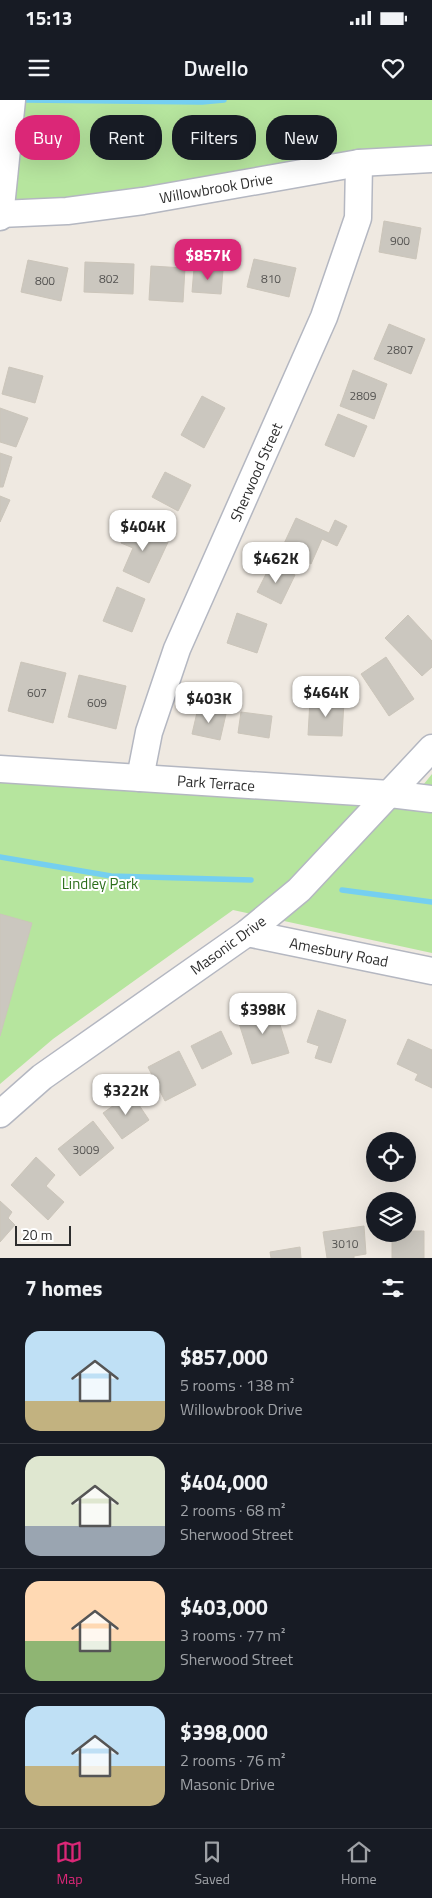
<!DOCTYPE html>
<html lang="en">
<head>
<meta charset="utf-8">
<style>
  body { margin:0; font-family:"Titillium Web",sans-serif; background:#242831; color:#f1f3f6; height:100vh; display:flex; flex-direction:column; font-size:19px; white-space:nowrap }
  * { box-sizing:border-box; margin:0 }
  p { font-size:16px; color:#9ea1a6 }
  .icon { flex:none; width:28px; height:28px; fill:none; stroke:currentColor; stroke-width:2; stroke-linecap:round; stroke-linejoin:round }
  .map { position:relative; height:1158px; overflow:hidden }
  .details { display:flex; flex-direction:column; background:#171b24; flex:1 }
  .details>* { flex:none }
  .hud { position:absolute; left:15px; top:15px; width:402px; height:45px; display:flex; gap:10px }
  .controls { position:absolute; left:366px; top:1032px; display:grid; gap:10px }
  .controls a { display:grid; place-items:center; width:50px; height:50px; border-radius:50%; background:#171b24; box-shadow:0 5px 20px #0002; font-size:25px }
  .scale { position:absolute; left:15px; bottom:12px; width:56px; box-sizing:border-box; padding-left:5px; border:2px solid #2e2e2e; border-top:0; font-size:14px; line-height:18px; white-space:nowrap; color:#2e2e2e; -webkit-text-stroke:4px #fff; paint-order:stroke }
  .price { position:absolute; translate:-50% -42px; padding:0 11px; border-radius:10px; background:#fff; color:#222; font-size:16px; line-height:32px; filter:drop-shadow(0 1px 2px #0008) }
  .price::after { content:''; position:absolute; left:50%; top:30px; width:15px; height:11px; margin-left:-8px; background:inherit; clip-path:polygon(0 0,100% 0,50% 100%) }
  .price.on { background:#db2777; color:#fff }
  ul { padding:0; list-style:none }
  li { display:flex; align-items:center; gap:15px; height:125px; padding:0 25px }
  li+li { border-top:1px solid #363941 }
  li span { display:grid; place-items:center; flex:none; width:140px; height:100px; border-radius:15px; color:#555 }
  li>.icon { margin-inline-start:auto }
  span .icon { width:60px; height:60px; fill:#fffc; stroke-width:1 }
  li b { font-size:21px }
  h2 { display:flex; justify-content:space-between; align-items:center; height:60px; padding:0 25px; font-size:21px }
  .chip { padding:0 18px; border-radius:20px; background:#171b24; box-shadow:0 5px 20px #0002; font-size:18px; line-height:45px }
  .chip.on { background:#db2777; color:#fff }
  .status { display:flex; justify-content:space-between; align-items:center; height:35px; padding:0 25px; background:#171b24; direction:ltr }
  .status svg { height:14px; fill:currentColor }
  header { display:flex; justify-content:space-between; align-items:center; height:65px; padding:0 25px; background:#171b24; font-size:22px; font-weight:600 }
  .tab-bar { display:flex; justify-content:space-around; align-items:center; height:70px; border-top:1px solid #363941; background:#171b24; font-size:14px; color:#9ea1a6 }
  .tab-bar a { display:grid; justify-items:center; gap:2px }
  .tab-bar .on { color:#db2777 }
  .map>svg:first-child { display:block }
</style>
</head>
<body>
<div class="status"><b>15:13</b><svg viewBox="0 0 49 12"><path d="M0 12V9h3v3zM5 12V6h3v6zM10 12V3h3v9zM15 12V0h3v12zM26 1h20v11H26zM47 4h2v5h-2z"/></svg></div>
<header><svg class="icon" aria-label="menu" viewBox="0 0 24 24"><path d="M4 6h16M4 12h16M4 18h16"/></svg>Dwello<svg class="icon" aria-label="heart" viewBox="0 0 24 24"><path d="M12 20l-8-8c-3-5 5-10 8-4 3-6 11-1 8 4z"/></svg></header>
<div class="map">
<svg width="432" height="1158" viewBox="0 0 432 1158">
  <rect width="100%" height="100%" fill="#efe9e1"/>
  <!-- green -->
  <g fill="#b6e59e">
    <path d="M0 0H432V49C289 70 145 98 0 103Z"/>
    <path d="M432 674V853L233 810 53 939 0 984V679L407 705Z"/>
  </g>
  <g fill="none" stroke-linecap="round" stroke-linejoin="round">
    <!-- stream -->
    <g stroke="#75cff0" stroke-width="5.5">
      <path d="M26 0 202 2 224 0"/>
      <path d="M0 757 111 776 251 780"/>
      <path d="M342 790 432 802"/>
    </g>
  </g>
  <!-- building -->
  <g fill="#cbc7bf" stroke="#cbc5ba">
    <path d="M384 121 421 128 416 159 379 152Z"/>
    <path d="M254 159 296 168 289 197 247 187Z"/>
    <path d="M28 160 68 168 61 201 21 192Z"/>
    <path d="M85 162 134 164 133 194 84 192Z"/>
    <path d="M151 166 185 168 183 202 149 200Z"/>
    <path d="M194 168 223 170 221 194 192 192Z"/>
    <path d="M389 224 425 239 411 274 374 259Z"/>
    <path d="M9 267 43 276 35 303 2 294Z"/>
    <path d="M353 270 387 284 374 319 340 306Z"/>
    <path d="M202 296 225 308 204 348 181 335Z"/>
    <path d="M0 308 28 318 16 347 0 342Z"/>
    <path d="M338 314 367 326 354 357 325 345Z"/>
    <path d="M0 353 12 357 3 387H0Z"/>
    <path d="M165 372 191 385 178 411 152 397Z"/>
    <path d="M0 396 10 400 0 422Z"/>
    <path d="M296 418 329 433 335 420 347 426 337 446 322 439 311 464 281 450Z"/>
    <path d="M130 422 169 440 149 483 123 471 133 448 121 443Z"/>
    <path d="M271 464 295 475 281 504 257 492Z"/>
    <path d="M117 487 145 499 132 532 103 521Z"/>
    <path d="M237 513 267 524 257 553 227 543Z"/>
    <path d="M408 515 432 541V567L422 576 385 538Z"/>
    <path d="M386 557 414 599 389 616 361 574Z"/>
    <path d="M21 562 66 573 53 623 8 611Z"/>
    <path d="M79 575 126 586 116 629 68 617Z"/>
    <path d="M310 600 344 602 342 636 308 635Z"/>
    <path d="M198 608 226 614 220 640 192 634Z"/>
    <path d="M241 612 272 616 269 638 238 633Z"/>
    <path d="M0 814 32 823 0 936Z"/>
    <path d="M274 906 289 953 252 964 237 917Z"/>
    <path d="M318 910 346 920 331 963 315 958 319 946 307 942Z"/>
    <path d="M221 931 232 954 202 969 191 946Z"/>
    <path d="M408 939 432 950V988L415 980 418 974 397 964Z"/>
    <path d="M179 951 196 985 165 1001 148 967Z"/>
    <path d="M131 993 149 1020 122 1039 103 1013Z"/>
    <path d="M93 1021 114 1048 80 1076 58 1049Z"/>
    <path d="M36 1057 55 1075 46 1086 64 1102 48 1120 11 1085Z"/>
    <path d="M0 1101 12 1112 8 1118 15 1125 0 1142Z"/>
    <path d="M364 1126 366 1154 354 1156V1158H327L323 1132Z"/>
    <path d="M408 1131H424V1158H392V1134H408Z"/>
    <path d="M300 1147 301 1158H271L270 1152Z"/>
  </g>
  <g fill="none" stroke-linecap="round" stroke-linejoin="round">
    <defs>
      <g id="minor">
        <path d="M0 114 67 111 143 101 359 63 432 59"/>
        <path d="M0 117 12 0"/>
        <path d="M0 669 390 694 432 699"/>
        <path d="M140 678 149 632 177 549 324 217 358 118 359 63"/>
        <path d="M247 833 432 871"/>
        <path d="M0 1014 42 977 247 833 299 790 432 648"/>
      </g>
    </defs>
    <!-- minor casing -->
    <use href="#minor" stroke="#b4b7c1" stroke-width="29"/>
    <!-- minor -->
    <use href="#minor" stroke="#fff" stroke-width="26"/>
  </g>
  <g text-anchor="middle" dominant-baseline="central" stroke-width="4" stroke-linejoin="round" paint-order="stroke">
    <!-- number labels -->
    <g font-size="12" fill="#555452">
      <text x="400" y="140">900</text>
      <text x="109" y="178">802</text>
      <text x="271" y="178">810</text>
      <text x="45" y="180">800</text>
      <text x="400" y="249">2807</text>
      <text x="363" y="295">2809</text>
      <text x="37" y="592">607</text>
      <text x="97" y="602">609</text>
      <text x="86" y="1049">3009</text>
      <text x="345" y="1143">3010</text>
    </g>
    <!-- street labels -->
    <g font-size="15" fill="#2e2e2e" stroke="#fff">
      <text transform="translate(216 88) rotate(-10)">Willowbrook Drive</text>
      <text transform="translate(256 372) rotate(-66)">Sherwood Street</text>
      <text transform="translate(216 683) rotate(4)">Park Terrace</text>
      <text transform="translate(228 845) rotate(-36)">Masonic Drive</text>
      <text transform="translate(339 852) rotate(11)">Amesbury Road</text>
    </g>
    <!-- park labels -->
    <g font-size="15" fill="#2c6e1b" stroke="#fff">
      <text x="100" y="783">Lindley Park</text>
    </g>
  </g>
</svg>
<div class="controls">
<a><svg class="icon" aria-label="locate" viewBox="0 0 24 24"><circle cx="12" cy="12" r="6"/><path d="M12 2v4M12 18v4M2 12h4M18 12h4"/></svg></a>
<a><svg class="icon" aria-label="layers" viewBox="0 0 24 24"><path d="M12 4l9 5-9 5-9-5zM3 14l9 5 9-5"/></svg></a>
</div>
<div class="scale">20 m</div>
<b class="price on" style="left:208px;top:181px">$857K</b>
<b class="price" style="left:143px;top:452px">$404K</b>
<b class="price" style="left:276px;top:484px">$462K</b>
<b class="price" style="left:326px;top:618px">$464K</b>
<b class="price" style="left:209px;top:624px">$403K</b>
<b class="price" style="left:263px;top:935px">$398K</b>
<b class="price" style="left:126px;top:1016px">$322K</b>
<div class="hud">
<a class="chip on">Buy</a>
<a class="chip">Rent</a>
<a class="chip">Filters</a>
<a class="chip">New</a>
</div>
</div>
<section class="details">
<h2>7 homes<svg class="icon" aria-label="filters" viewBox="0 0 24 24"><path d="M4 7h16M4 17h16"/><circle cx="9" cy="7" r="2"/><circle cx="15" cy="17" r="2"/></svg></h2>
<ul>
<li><span style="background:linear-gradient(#bfe0f5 70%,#c2b280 0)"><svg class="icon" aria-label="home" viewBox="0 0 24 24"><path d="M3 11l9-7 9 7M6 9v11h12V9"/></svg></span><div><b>$857,000</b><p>5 rooms · 138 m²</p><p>Willowbrook Drive</p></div></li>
<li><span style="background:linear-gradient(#dfe7d0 70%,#9aa5b1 0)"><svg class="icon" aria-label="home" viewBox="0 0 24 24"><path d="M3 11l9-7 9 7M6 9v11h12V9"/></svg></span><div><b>$404,000</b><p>2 rooms · 68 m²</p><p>Sherwood Street</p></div></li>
<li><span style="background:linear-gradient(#ffd9b3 60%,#8fb573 0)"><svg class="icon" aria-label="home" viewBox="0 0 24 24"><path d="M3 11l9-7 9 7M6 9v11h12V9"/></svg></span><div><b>$403,000</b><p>3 rooms · 77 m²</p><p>Sherwood Street</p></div></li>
<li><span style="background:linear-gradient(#bfe0f5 60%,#c2b280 0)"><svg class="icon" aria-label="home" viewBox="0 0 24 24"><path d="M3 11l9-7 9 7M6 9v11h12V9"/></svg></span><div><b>$398,000</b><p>2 rooms · 76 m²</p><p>Masonic Drive</p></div></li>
</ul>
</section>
<nav class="tab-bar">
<a class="on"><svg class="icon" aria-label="map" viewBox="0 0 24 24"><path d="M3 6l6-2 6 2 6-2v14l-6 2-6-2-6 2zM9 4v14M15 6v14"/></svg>Map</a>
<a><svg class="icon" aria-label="saved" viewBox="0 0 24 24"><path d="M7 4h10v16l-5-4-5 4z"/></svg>Saved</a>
<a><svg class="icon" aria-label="home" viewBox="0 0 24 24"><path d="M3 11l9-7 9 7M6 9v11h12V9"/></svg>Home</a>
</nav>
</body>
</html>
